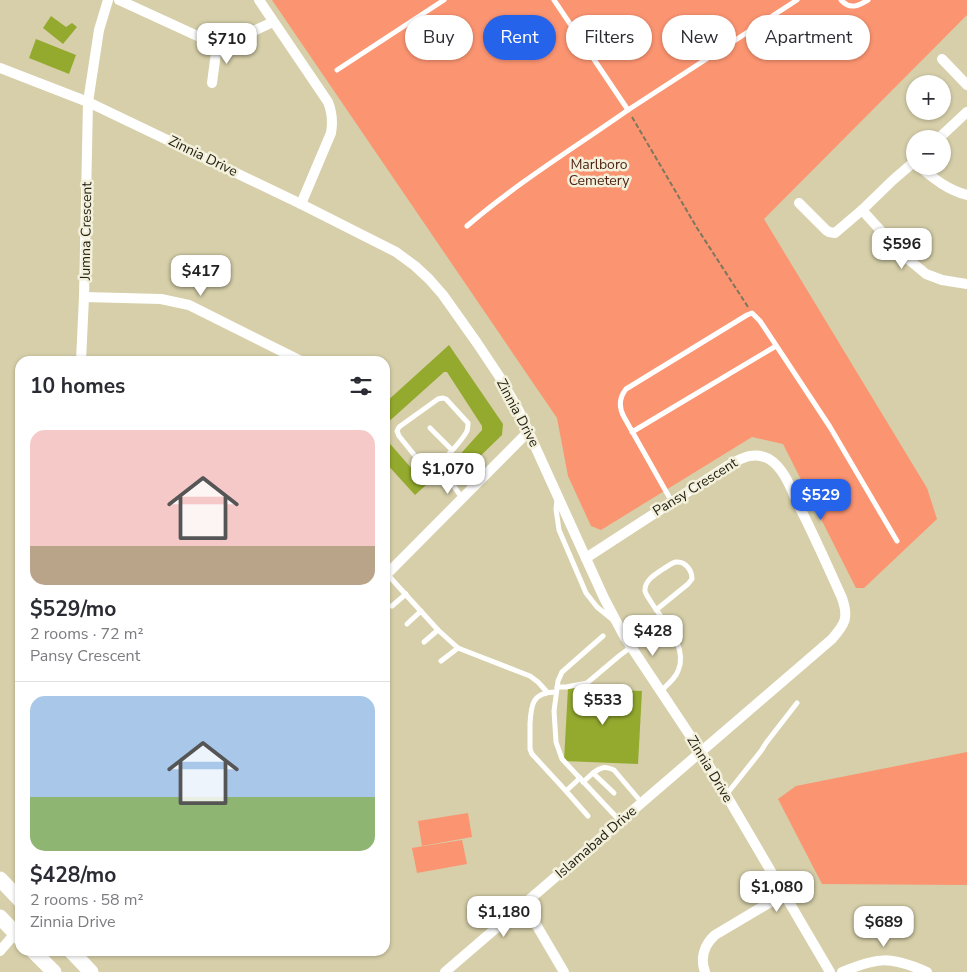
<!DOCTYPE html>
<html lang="en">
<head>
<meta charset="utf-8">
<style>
  body { margin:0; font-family:"Nunito Sans",sans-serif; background:#f7f7f7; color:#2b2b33; height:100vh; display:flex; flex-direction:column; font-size:19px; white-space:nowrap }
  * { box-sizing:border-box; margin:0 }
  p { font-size:16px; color:#7c7c81 }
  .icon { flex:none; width:28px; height:28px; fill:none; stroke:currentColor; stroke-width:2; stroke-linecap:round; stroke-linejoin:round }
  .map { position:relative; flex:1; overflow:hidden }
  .side { position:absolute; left:15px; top:356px; width:375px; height:600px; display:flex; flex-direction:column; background:#fff; border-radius:15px; box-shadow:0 1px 4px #0004 }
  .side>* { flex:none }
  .banner { position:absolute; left:405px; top:15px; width:475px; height:45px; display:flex; gap:10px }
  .controls { position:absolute; left:906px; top:75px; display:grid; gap:10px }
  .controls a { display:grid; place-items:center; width:45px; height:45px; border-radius:50%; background:#fff; box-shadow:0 1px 4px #0004; font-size:25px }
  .price { position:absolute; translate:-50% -42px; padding:0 11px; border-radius:10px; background:#fff; color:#222; font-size:16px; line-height:32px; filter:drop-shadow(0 1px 2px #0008) }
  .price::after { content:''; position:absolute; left:50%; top:30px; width:15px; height:11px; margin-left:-8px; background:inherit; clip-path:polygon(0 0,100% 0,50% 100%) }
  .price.active { background:#2563eb; color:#fff }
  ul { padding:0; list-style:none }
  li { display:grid; align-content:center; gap:10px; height:265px; padding:0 15px }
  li+li { border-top:1px solid #e1e1e2 }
  li span { display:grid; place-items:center; height:155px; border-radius:15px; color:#555 }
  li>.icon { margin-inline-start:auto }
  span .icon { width:90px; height:90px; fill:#fffc; stroke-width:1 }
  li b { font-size:21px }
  h2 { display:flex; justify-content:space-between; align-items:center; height:60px; padding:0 15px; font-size:21px }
  .tag { padding:0 18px; border-radius:22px; background:#fff; box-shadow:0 1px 4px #0004; font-size:18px; line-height:45px }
  .tag.active { background:#2563eb; color:#fff }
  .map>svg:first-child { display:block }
</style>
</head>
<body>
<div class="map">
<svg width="967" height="972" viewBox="0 0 967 972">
  <rect width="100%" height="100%" fill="#d6cfa9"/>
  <!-- green -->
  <g fill="#fb9471">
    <path d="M272 0H967V15L764 219 927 488 937 519 864 588H856L783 444 752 437 601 530 591 526 568 476 557 418Z"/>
    <path d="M967 752V885L822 884 778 799 796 786Z"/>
    <path d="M468 813 472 837 422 846 418 821Z"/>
    <path d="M462 840 467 864 417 873 412 848Z"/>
  </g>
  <!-- building -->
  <g fill="#94aa2e">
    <path d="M51 16 66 27 72 23 77 27 63 44 43 28Z"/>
    <path d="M36 39 76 55 69 74 29 58Z"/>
    <path d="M449 345 503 424 502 435 466 470 456 459 482 430V426L447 372H444L385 425V403Z"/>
    <path d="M385 438 426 485 415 495 385 462Z"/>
    <path d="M568 688 642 691 638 764 564 761Z"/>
  </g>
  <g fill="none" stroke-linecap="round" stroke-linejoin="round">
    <!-- path -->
    <path stroke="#7c775d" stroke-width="2" stroke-dasharray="5 2.5" stroke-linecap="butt" d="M632 117 697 228 748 307"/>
    <!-- service -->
    <g stroke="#fff" stroke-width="5">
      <path d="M841 0C850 10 858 6 868 0"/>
      <path d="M337 70 444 0"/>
      <path d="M628 110 797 0"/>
      <path d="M467 226C517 183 574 148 628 110L554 0"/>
      <path d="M443 398 446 399 468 423C468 426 468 428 467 431 463 439 440 466 432 468 429 469 427 468 424 467L399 436 397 431 399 427 438 399Z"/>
      <path d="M430 428 452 450"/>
      <path d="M632 432 776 346"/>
      <path d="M438 464 474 487"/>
      <path d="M440 466 462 498"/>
      <path d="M557 500 556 509 559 530 586 593 597 607 613 620"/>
      <path d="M672 502 624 417C619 408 619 398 626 389L747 315 752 313 760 321 830 427 897 541"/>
      <path d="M387 574 438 630 458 648 530 676 538 682 547 692"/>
      <path d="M392 606 406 594"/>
      <path d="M656 610 688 584 692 579C692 571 686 561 676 562 671 563 667 567 663 569 656 574 646 579 645 589 644 593 649 598 651 602 663 621 689 647 678 671 675 679 667 685 661 691"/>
      <path d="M407 624 421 611"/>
      <path d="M603 636 562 672 558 681 554 711 556 742 562 759 620 821"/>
      <path d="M424 642 438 630"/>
      <path d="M441 661 458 648"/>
      <path d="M557 687H566L587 683 619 656 631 647"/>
      <path d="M556 692C532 692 531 705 530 724 530 733 530 741 530 749L532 754 566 791"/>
      <path d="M593 773C601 767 605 766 614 770L642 803"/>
      <path d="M580 778 566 791 588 816"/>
      <path d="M583 782 593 773 614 793"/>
      <path d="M726 795 761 751 766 743 797 703"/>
    </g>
    <!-- minor -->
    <g stroke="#fff" stroke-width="10">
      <path d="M119 0 217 45 227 43 273 22"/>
      <path d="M259 0 328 102C332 112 333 122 331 133L301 204"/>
      <path d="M942 59 967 85"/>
      <path d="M0 68 88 102 301 204 396 252 415 266 429 279 443 295 477 343 499 376 519 411 604 598 624 636 701 752 830 972"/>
      <path d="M212 83 217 45"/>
      <path d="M938 139 967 112"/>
      <path d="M919 166C934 179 948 190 967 195"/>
      <path d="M799 203 826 230 829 232 835 233 862 210 893 180 915 161"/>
      <path d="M862 210 902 254 926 274 942 280 967 284"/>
      <path d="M84 297 161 299 189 305 301 361"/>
      <path d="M81 361 84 297 88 102 99 30 108 0"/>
      <path d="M385 576 529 431"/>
      <path d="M524 904 564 972"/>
      <path d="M0 951 19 929"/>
      <path d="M445 972 832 639C845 624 849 618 842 598 828 567 814 535 798 504 791 489 784 468 769 459 754 451 742 458 729 465L586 558"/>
      <path d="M705 972C700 958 704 945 715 935L784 894"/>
      <path d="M842 972C878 957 890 956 927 972"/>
    </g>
    <!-- secondary -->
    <g stroke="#fff" stroke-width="15">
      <path d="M0 879 20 900"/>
      <path d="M0 917 20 938"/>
      <path d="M33 951 54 972"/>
      <path d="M71 951 91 972"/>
    </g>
  </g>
  <g text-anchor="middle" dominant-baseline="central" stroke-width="5" stroke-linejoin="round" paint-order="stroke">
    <!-- street labels -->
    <g font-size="14" fill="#252214" stroke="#f3f0dc">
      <text transform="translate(203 156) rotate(26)">Zinnia Drive</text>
      <text transform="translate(86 231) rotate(-89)">Jumna Crescent</text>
      <text transform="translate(518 413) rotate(62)">Zinnia Drive</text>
      <text transform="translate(695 487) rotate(-32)">Pansy Crescent</text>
      <text transform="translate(710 769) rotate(59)">Zinnia Drive</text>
      <text transform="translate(596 842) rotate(-41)">Islamabad Drive</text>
    </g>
    <!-- park labels -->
    <g font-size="14" fill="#4e2313" stroke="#f3f0dc">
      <text x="599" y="164">Marlboro<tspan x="599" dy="16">Cemetery</tspan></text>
    </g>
  </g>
</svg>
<div class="controls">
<a>+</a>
<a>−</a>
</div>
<b class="price" style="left:227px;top:65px">$710</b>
<b class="price" style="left:902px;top:270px">$596</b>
<b class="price" style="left:201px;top:297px">$417</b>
<b class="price" style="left:448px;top:495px">$1,070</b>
<b class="price active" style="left:821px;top:521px">$529</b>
<b class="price" style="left:653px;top:657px">$428</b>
<b class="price" style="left:603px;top:726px">$533</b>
<b class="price" style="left:777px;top:913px">$1,080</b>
<b class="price" style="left:504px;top:938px">$1,180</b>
<b class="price" style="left:884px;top:948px">$689</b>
<div class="banner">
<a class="tag">Buy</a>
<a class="tag active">Rent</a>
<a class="tag">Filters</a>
<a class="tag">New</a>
<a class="tag">Apartment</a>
</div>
<section class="side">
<h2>10 homes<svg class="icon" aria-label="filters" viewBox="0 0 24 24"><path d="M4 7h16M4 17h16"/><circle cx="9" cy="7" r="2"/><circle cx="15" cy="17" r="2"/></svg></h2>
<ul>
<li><span style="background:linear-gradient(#f6c9c9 75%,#b9a48a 0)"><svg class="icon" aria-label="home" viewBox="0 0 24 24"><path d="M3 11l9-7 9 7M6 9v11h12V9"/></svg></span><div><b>$529/mo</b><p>2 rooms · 72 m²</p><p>Pansy Crescent</p></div></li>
<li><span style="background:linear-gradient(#a9c7e8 65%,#8fb573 0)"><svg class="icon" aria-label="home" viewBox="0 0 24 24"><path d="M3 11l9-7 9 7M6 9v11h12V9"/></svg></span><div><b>$428/mo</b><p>2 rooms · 58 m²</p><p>Zinnia Drive</p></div></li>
</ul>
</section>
</div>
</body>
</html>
